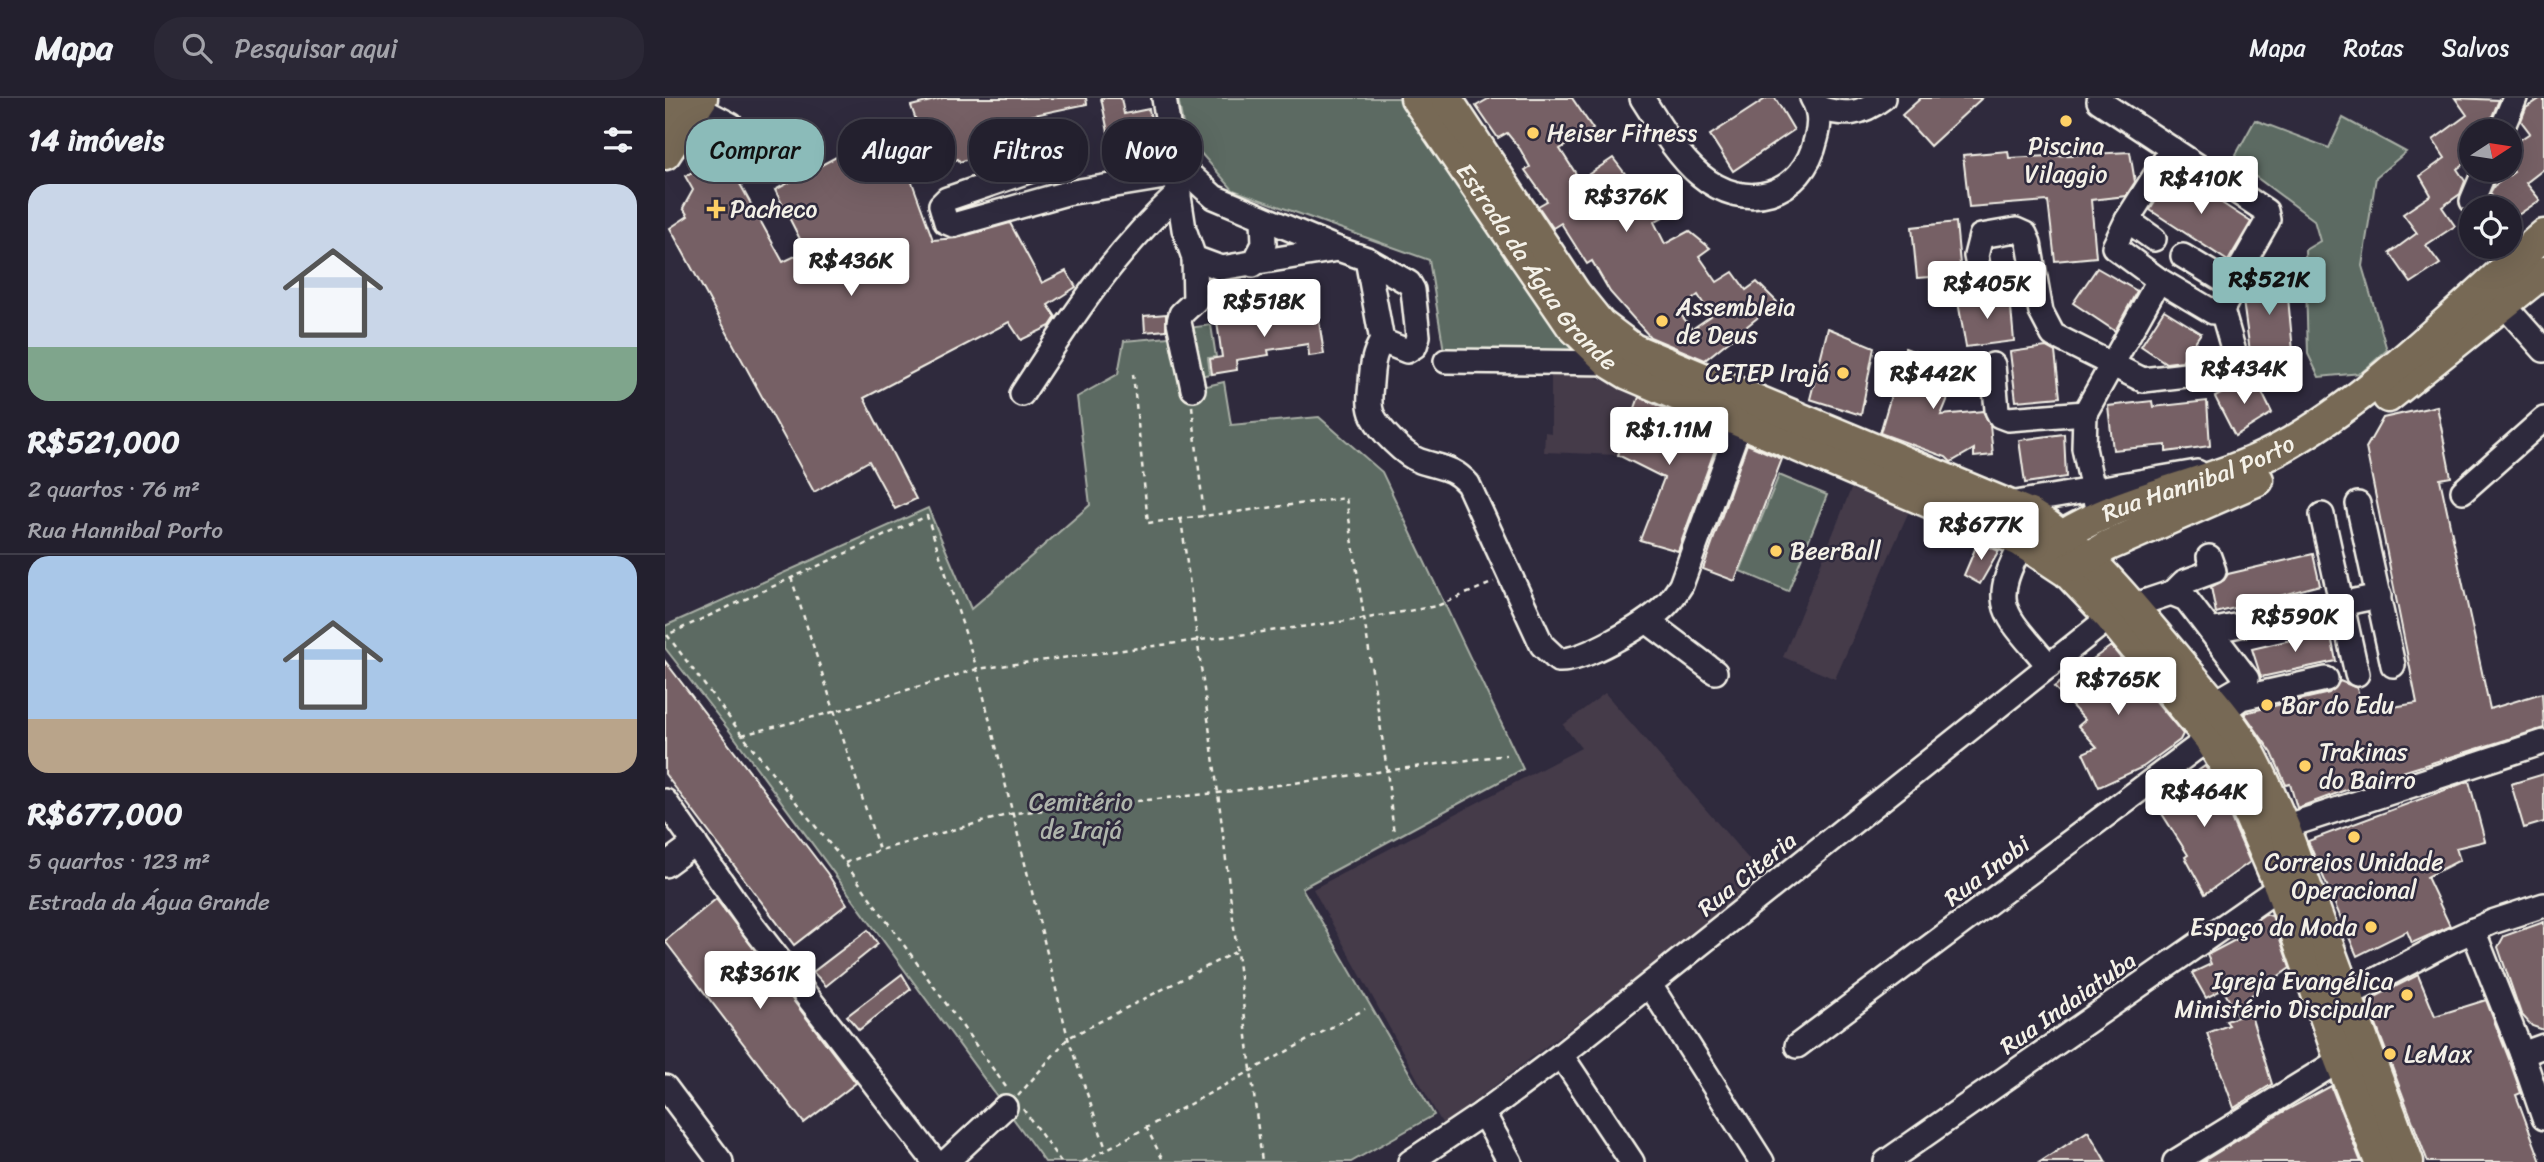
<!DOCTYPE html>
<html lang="pt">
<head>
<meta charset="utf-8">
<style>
  body { margin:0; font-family:Sriracha,sans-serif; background:#2b2836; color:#f1f3f6; height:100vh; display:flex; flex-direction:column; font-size:26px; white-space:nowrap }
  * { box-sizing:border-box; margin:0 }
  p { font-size:23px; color:#a3a3aa }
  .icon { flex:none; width:38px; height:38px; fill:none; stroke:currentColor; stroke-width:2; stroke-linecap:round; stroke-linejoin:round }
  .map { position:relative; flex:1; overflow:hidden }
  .panel { display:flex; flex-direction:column; background:#23202e; width:665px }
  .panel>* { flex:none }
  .hud { position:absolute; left:21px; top:21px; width:665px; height:63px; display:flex; gap:14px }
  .needle { width:46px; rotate:78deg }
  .fabs { position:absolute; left:1794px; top:21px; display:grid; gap:14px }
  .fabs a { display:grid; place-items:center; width:63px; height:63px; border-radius:50%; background:#23202e; box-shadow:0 7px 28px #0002,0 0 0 2px #403e4a; font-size:35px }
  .price { position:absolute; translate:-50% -60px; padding:0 16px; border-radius:7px; background:#fff; color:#222; font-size:23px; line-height:46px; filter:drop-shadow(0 2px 4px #0008) }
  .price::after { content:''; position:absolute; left:50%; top:42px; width:21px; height:16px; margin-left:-10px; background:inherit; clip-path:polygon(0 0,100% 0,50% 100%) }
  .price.current { background:#8bbbb9; color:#111 }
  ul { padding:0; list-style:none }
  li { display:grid; align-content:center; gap:14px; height:371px; padding:0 28px }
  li+li { border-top:2px solid #403e4a }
  li span { display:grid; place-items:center; height:217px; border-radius:21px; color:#555 }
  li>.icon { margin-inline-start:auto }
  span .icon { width:126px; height:126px; fill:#fffc; stroke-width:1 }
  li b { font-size:30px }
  h2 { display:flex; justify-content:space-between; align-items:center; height:84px; padding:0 28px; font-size:30px }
  .tag { padding:0 24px; border-radius:28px; background:#23202e; box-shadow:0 7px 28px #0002,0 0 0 2px #403e4a; font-size:24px; line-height:63px }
  .tag.current { background:#8bbbb9; color:#111 }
  header { display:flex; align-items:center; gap:42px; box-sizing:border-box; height:98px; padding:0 35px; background:#23202e; border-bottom:2px solid #403e4a }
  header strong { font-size:33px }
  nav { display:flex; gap:38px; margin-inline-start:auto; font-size:24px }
  .search { width:490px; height:63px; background:#2b2836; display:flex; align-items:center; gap:18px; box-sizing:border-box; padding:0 24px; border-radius:28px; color:#a3a3aa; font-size:26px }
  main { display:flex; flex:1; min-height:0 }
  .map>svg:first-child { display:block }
</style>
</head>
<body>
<header>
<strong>Mapa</strong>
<div class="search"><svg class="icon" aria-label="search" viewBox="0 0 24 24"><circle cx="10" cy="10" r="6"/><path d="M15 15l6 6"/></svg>Pesquisar aqui</div>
<nav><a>Mapa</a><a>Rotas</a><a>Salvos</a></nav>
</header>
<main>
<section class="panel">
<h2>14 imóveis<svg class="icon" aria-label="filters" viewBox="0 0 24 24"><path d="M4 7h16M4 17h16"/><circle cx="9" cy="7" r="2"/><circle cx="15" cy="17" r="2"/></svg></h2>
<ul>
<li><span style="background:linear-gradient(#c9d6e8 75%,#7fa58c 0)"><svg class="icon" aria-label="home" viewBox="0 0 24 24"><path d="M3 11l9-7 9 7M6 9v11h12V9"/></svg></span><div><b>R$521,000</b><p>2 quartos · 76 m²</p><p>Rua Hannibal Porto</p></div></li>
<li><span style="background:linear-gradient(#a9c7e8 75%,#b9a48a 0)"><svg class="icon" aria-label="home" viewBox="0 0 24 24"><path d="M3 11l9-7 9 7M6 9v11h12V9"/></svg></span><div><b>R$677,000</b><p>5 quartos · 123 m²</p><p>Estrada da Água Grande</p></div></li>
</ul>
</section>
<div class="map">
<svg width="1879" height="1064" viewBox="0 0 1879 1064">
  <rect width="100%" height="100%" fill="#2f2a3d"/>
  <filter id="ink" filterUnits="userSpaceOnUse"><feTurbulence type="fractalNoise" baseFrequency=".0143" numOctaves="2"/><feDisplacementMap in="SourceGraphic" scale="14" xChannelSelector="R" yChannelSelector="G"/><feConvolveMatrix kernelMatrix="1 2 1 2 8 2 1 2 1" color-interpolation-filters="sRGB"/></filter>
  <g filter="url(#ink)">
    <!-- built -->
    <g fill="#443a49">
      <path d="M886 277H925L975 296 953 357 879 354 880 334 886 335Z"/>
      <path d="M1186 391 1244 413 1170 581 1118 559Z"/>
      <path d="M940 595 1101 781 778 1027 648 791 916 650 898 627Z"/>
    </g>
    <!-- green -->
    <g fill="#5b6b62" stroke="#a8aea5" stroke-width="2">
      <path d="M513 0H746L940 265 780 259 764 162 568 92 520 37Z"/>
      <path d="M1678 20 1741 54 1711 79 1697 168 1722 252 1696 275 1654 279 1643 256 1640 152 1655 143 1649 122 1568 62 1590 22 1664 50Z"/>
      <path d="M546 227 551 259 543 260 545 276 529 279 523 230Z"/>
      <path d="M515 238 528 291 559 284 566 327 654 319 717 374 858 671 637 790 769 1017 686 1064H380L70 640 0 550V528L263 410 306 511 425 407 412 299 453 276 459 243Z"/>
      <path d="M1114 377 1162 397 1123 493 1075 473Z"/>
    </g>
    <!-- building -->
    <g fill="#766065" stroke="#f4f1e8" stroke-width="2" fill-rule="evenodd">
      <path d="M278 0H421L422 6 360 19 366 37 295 64 293 61 268 70 246 8Z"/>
      <path d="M436 0H456L459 16 484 11 495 66 451 73Z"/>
      <path d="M825 0H907L928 31 895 51 915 82 948 60 972 91 1003 116 989 124 1000 146 1024 133 1045 150 1034 158 1052 184 1068 174 1081 192 1092 184 1112 204 1040 262 985 239 945 194 927 163 922 166 896 125 888 130 873 108 882 103 860 72 865 69 855 51 842 35 833 40 811 8ZM1033 197 1046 218 1027 231 1013 213Z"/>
      <path d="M1102 0H1110L1129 32 1068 73 1045 37Z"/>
      <path d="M1256 0H1317L1265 48 1237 17Z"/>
      <path d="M1790 0 1834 2 1824 26 1814 33H1806V61L1792 71 1800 83 1795 96 1777 109 1790 128 1761 147 1775 166 1746 185 1725 155 1752 135 1738 116 1766 97 1755 78 1780 60 1768 42 1802 17Z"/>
      <path d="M1876 0H1879V71L1861 85 1875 102 1844 123V110H1835L1825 95 1829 88 1849 74 1844 67V49L1865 35 1856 23 1861 10Z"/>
      <path d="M227 29 268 142 292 140 345 125 377 185 401 173 411 189 383 207 391 219 385 228 356 242 344 224 199 300 251 401 230 411 204 363 149 394 5 130 23 118 18 110 28 92 20 78 59 57 118 164 141 153 110 92Z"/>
      <path d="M1343 53 1344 60 1465 54 1470 84 1461 98 1426 102 1431 159 1390 163 1383 103 1304 109 1298 57Z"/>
      <path d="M1509 74 1586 124 1563 163 1485 112Z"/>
      <path d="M1291 124 1296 177 1252 180 1247 129Z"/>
      <path d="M1620 167 1629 264 1587 268 1578 203 1581 190 1591 171Z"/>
      <path d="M1432 170 1472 193 1450 233 1408 205Z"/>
      <path d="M1345 199 1349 243 1301 249 1293 204Z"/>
      <path d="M1499 212 1536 235 1517 263 1501 265 1476 248Z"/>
      <path d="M501 216V232L480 234 479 218Z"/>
      <path d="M653 216 659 256 644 258 643 246 603 252 604 257 571 262 572 272 547 276 545 261 557 259 552 224 599 217 600 224Z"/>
      <path d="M1163 230 1209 249 1196 317 1145 301Z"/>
      <path d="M1381 249 1390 254 1395 299 1351 303 1345 254Z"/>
      <path d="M1240 250 1295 271 1276 317 1318 313 1325 327 1328 357 1309 359V351L1286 364 1281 359 1215 335Z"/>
      <path d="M1589 278 1607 315 1570 338 1550 299Z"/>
      <path d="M974 299 1028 323 1026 327 1055 338 1013 453 975 442 999 380 953 357Z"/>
      <path d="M1487 303 1488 309 1542 303 1545 348 1501 354V347L1448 352 1443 308Z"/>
      <path d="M1772 308 1786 379 1775 381 1825 611 1877 595 1879 630 1689 689 1632 710 1625 686 1621 687 1607 655 1579 615 1664 595 1675 583 1692 590 1698 614 1752 605 1701 350 1718 320Z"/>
      <path d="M1399 336 1401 379 1360 385 1354 342Z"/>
      <path d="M1082 346 1117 361 1070 483 1038 471Z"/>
      <path d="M1313 444 1334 453 1315 486 1299 477Z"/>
      <path d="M1648 456 1655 487 1551 515 1546 489 1559 482 1563 476Z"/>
      <path d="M1665 533 1671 563 1596 579 1587 551Z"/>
      <path d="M1446 548 1518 636 1515 642 1478 669 1434 689 1418 655 1432 649 1413 628 1420 622 1389 589Z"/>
      <path d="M0 563 162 775 182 806 129 847 0 676Z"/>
      <path d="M1540 668 1553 690 1585 764 1540 796 1520 759 1523 757 1489 703Z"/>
      <path d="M1879 676V724L1859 730 1846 686Z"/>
      <path d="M1804 683 1820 743 1791 750 1795 762 1762 779 1785 828 1747 845 1742 833 1692 858 1643 743Z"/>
      <path d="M51 801 191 985 139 1025 0 843Z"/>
      <path d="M1600 816 1607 818 1625 870 1581 901 1607 986 1569 1010 1542 935 1564 927 1561 923 1573 919 1558 891 1541 900 1527 875 1546 866 1542 857 1574 840 1572 836Z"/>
      <path d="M1879 824V932L1867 928 1856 916 1833 849 1839 838Z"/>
      <path d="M203 832 213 846 161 888 148 874Z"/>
      <path d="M237 876 246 891 194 932 182 918Z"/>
      <path d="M1753 877 1770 918 1821 902 1844 961 1856 995 1851 997 1876 1064H1763L1702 903Z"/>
      <path d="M1666 988 1696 1064H1537L1618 1014Z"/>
      <path d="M1423 1033 1441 1064H1375Z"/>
    </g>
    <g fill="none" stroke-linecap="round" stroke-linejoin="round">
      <defs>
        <g id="minor">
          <path d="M499 0 519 131 529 160 556 170 673 151 549 99 510 63"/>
          <path d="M977 0C993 25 1012 58 1035 77 1080 115 1138 99 1151 41 1155 27 1155 12 1147 0"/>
          <path d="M1434 3 1601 113 1603 122 1566 187"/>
          <path d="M32 9 66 27"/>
          <path d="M1154 10C1180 18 1196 17 1218 0"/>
          <path d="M1836 33 1850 0"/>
          <path d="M375 69 282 101 276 107 281 124 288 127 402 95 512 77"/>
          <path d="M1807 103 1820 72"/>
          <path d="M1462 122 1507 51"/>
          <path d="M1489 141 1462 122 1449 149 1494 182 1548 214 1557 212"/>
          <path d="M673 151 702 161 744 185 748 192 753 238 750 248 742 253 717 243 702 161"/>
          <path d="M588 167 599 146 598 121"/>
          <path d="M1370 183 1332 185 1315 178 1311 158 1316 138 1351 132 1360 136 1364 145 1376 214 1388 237 1478 282 1555 273 1567 265 1569 254 1557 212 1567 193 1566 187 1518 158"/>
          <path d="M1838 206 1879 252"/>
          <path d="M717 243C708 256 707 270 706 285 705 296 703 308 708 318 716 333 739 357 755 363 776 370 788 369 803 386L877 547 893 562C918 564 980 527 999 509 1006 503 1011 495 1016 487L1076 322"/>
          <path d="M781 263 945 265"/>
          <path d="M1328 267 1332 312 1335 318 1343 321 1420 315"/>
          <path d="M528 291 514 224 516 216 530 203 529 160"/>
          <path d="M357 296C405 222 448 155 514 95"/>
          <path d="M1798 393 1879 321"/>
          <path d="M1345 406 1532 374"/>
          <path d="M1693 406 1728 567"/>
          <path d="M1657 417 1692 576"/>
          <path d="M1434 420 1419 350 1420 315 1494 182"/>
          <path d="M1358 445C1321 509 1342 517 1384 568"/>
          <path d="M1508 495 1519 484 1549 473 1544 459"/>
          <path d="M1467 508 1506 495 1521 501 1582 581 1580 587 1549 605"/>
          <path d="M982 523 1050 574"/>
          <path d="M1546 533 1714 498"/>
          <path d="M1564 609 1576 600 1661 581"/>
          <path d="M0 703 84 823 270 1064"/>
          <path d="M1619 729 1879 644"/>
          <path d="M0 767 30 745"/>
          <path d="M1808 832 1857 956 1879 1020"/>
          <path d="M985 887 1097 1064"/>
          <path d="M1681 898 1787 842 1827 824 1879 807"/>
          <path d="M1132 948 1544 640"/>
          <path d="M1857 956 1879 948"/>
          <path d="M896 957 967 1064"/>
          <path d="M0 989 56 1064"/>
          <path d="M818 1015 845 1064"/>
          <path d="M281 1064 340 1009"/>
          <path d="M745 1064 818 1015 896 957 1445 519"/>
          <path d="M1221 1064 1615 789"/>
          <path d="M1510 1064 1675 962"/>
        </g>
        <g id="major">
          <path id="s1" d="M751 0 906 227 945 265 963 276 1355 443 1402 474 1445 519 1544 640 1569 682 1615 789 1675 962 1715 1064"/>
          <path d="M781 0 910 195 935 226 968 251 1365 416C1425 452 1465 506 1510 559 1533 587 1560 615 1580 647 1596 673 1607 702 1619 729L1743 1064"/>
          <path d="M0 19 10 0"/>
          <path d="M0 56 37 0"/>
          <path d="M1723 299 1879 174"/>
          <path id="s2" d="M1384 447C1451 398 1541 390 1614 351 1708 300 1797 207 1879 137"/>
          <path d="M1408 469 1442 448 1593 382"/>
        </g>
      </defs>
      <!-- minor casing -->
      <use href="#minor" stroke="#f4f1e8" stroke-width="28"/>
      <!-- major casing -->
      <use href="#major" stroke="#f4f1e8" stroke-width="35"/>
      <!-- path -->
      <g stroke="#f4f1e8" stroke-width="2.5" stroke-dasharray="5 5" stroke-linecap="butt">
        <path d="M468 276 483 425 681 400 722 672 729 737"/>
        <path d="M527 308 539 418"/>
        <path d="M516 421 553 695 597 1064"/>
        <path d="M126 479 214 752"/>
        <path d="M77 637 172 613 312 571 697 521 772 508 829 484"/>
        <path d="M180 765 215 752 349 715 553 695 841 657"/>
        <path d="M341 989 180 765 77 637 2 537 262 418 312 571 403 940 441 1051"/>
        <path d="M353 998 403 940 570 854"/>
        <path d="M358 1011 396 1064"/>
        <path d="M481 1029 499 1064"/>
        <path d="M418 1064 700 911"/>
      </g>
      <!-- minor -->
      <use href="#minor" stroke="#2f2a3d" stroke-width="23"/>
      <!-- major -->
      <use href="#major" stroke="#776954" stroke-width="30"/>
    </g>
  </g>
  <!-- markers -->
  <g fill="#ffd166" stroke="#2f2a3d" stroke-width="2.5">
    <circle cx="1401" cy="23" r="7"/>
    <circle cx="868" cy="35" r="7"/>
    <path d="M47.5 100.5h7v7h7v7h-7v7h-7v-7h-7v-7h7z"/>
    <circle cx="997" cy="223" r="7"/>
    <circle cx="1178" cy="275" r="7"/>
    <circle cx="1111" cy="453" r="7"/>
    <circle cx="1602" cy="607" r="7"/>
    <circle cx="1640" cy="668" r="7"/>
    <circle cx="1689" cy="739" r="7"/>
    <circle cx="1706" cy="829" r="7"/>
    <circle cx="1742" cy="897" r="7"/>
    <circle cx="1725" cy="956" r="7"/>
  </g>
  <g text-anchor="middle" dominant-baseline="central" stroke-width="5" stroke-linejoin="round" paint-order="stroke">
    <!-- poi labels -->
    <g font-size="24" fill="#f4f1e8" stroke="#2f2a3d" text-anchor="start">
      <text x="882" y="35">Heiser Fitness</text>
      <text x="1401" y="48" text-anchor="middle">Piscina<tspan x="1401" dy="28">Vilaggio</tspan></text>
      <text x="65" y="111">Pacheco</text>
      <text x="1011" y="209">Assembleia<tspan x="1011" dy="28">de Deus</tspan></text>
      <text x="1164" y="275" text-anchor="end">CETEP Irajá</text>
      <text x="1125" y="453">BeerBall</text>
      <text x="1616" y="607">Bar do Edu</text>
      <text x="1654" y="654">Trakinas<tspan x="1654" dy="28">do Bairro</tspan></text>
      <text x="1689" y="764" text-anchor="middle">Correios Unidade<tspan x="1689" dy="28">Operacional</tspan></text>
      <text x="1692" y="829" text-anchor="end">Espaço da Moda</text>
      <text x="1728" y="883" text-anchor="end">Igreja Evangélica<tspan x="1728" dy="28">Ministério Discipular</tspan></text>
      <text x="1739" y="956">LeMax</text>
    </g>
    <!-- street labels -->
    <g font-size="24" fill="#f4f1e8" stroke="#2f2a3d">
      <text stroke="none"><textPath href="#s1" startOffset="208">Estrada da Água Grande</textPath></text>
      <text stroke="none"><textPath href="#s2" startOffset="164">Rua Hannibal Porto</textPath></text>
      <text transform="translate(1322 773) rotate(-37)">Rua Inobi</text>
      <text transform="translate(1082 776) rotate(-39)">Rua Citeria</text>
      <text transform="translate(1403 905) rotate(-35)">Rua Indaiatuba</text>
    </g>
    <!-- park labels -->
    <g font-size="24" fill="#afb5ac" stroke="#2f2a3d">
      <text x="416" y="704">Cemitério<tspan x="416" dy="28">de Irajá</tspan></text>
    </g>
  </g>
</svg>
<div class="fabs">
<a><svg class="needle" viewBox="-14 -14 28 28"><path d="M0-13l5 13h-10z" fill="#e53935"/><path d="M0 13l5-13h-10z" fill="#a3a3aa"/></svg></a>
<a><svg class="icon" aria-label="locate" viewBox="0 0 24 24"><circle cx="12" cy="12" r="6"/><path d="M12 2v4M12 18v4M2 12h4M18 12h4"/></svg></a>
</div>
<b class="price" style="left:1536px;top:118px">R$410K</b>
<b class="price" style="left:961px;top:136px">R$376K</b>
<b class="price" style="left:186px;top:200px">R$436K</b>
<b class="price current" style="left:1604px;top:219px">R$521K</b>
<b class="price" style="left:1322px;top:223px">R$405K</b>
<b class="price" style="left:599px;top:241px">R$518K</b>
<b class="price" style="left:1579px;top:308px">R$434K</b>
<b class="price" style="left:1268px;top:313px">R$442K</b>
<b class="price" style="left:1004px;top:369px">R$1.11M</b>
<b class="price" style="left:1316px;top:464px">R$677K</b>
<b class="price" style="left:1630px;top:556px">R$590K</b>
<b class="price" style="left:1453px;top:619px">R$765K</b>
<b class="price" style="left:1539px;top:731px">R$464K</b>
<b class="price" style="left:95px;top:913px">R$361K</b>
<div class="hud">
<a class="tag current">Comprar</a>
<a class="tag">Alugar</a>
<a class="tag">Filtros</a>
<a class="tag">Novo</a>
</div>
</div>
</main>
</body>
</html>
